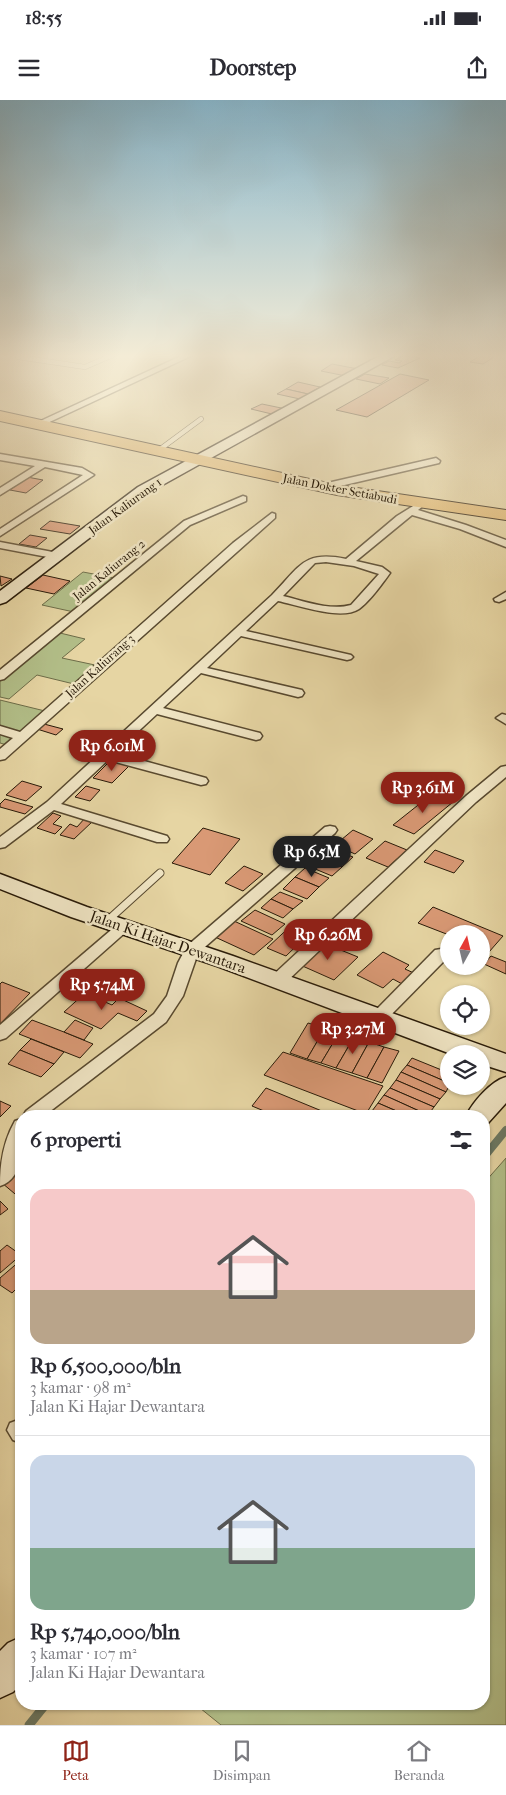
<!DOCTYPE html>
<html lang="id">
<head>
<meta charset="utf-8">
<style>
  body { margin:0; font-family:"IM FELL French Canon",serif; background:#f7f7f7; color:#2b2b33; height:100vh; display:flex; flex-direction:column; font-size:19px; white-space:nowrap }
  * { box-sizing:border-box; margin:0 }
  p { font-size:16px; color:#7c7c81 }
  .icon { flex:none; width:28px; height:28px; fill:none; stroke:currentColor; stroke-width:2; stroke-linecap:round; stroke-linejoin:round }
  .map { position:relative; flex:1; overflow:hidden }
  .drawer { position:absolute; left:15px; top:1010px; width:475px; height:600px; display:flex; flex-direction:column; background:#fff; border-radius:20px; box-shadow:0 1px 4px #0004 }
  .drawer>* { flex:none }
  .needle { width:32px; rotate:8deg }
  .fabs { position:absolute; left:440px; top:825px; display:grid; gap:10px }
  .fabs a { display:grid; place-items:center; width:50px; height:50px; border-radius:50%; background:#fff; box-shadow:0 1px 4px #0004; font-size:25px }
  .price { position:absolute; translate:-50% -42px; padding:0 11px; border-radius:18px; background:#8f2418; color:#fff; font-size:16px; line-height:32px; filter:drop-shadow(0 1px 2px #0008) }
  .price::after { content:''; position:absolute; left:50%; top:30px; width:15px; height:11px; margin-left:-8px; background:inherit; clip-path:polygon(0 0,100% 0,50% 100%) }
  .price.current { background:#222; color:#fff }
  ul { padding:0; list-style:none }
  li { display:grid; align-content:center; gap:10px; height:265px; padding:0 15px }
  li+li { border-top:1px solid #e1e1e2 }
  li span { display:grid; place-items:center; height:155px; border-radius:15px; color:#555 }
  li>.icon { margin-inline-start:auto }
  span .icon { width:90px; height:90px; fill:#fffc; stroke-width:1 }
  li b { font-size:21px }
  h2 { display:flex; justify-content:space-between; align-items:center; height:60px; padding:0 15px; font-size:21px }
  .status { display:flex; justify-content:space-between; align-items:center; height:35px; padding:0 25px; background:#fff; direction:ltr }
  .status svg { height:14px; fill:currentColor }
  header { display:flex; justify-content:space-between; align-items:center; height:65px; padding:0 15px; background:#fff; font-size:22px; font-weight:700 }
  .menu { display:flex; justify-content:space-around; align-items:center; height:70px; border-top:1px solid #e1e1e2; background:#fff; font-size:14px; color:#7c7c81 }
  .menu a { display:grid; justify-items:center; gap:2px }
  .menu .current { color:#8f2418 }
  .map>svg:first-child { display:block }
</style>
</head>
<body>
<div class="status"><b>18:55</b><svg viewBox="0 0 49 12"><path d="M0 12V9h3v3zM5 12V6h3v6zM10 12V3h3v9zM15 12V0h3v12zM26 1h20v11H26zM47 4h2v5h-2z"/></svg></div>
<header><svg class="icon" aria-label="menu" viewBox="0 0 24 24"><path d="M4 6h16M4 12h16M4 18h16"/></svg>Doorstep<svg class="icon" aria-label="share" viewBox="0 0 24 24"><path d="M12 15V3M7 8l5-5 5 5M5 13v7h14v-7"/></svg></header>
<div class="map">
<svg width="506" height="1625" viewBox="0 0 506 1625">
  <rect width="100%" height="100%" fill="#e6d5a3"/>
  <filter id="stains"><feTurbulence type="fractalNoise" baseFrequency=".004" numOctaves="4"/><feColorMatrix values="0 0 0 0 .2 0 0 0 0 .09 0 0 0 0 .02 0 0 0 .5 -.17"/></filter>
  <radialGradient id="worn" r=".72"><stop offset=".6" stop-color="#630" stop-opacity="0"/><stop offset="1" stop-color="#630" stop-opacity=".3"/></radialGradient>
  <!-- green -->
  <g fill="#b2be88" stroke="#6d6c48">
    <path d="M83 472 115 478 74 512 42 505Z"/>
    <path d="M60 533 85 539 62 558 95 565 74 584 37 575 9 599 0 597V581Z"/>
    <path d="M0 600 45 611 7 645 0 643Z"/>
    <path d="M506 1058V1625H221L195 1604H484V1083Z"/>
  </g>
  <g fill="none" stroke-linecap="round" stroke-linejoin="round">
    <!-- stream-far1 -->
    <path stroke="#6b7964" stroke-width="8" d="M484 1057 506 1030"/>
    <!-- stream -->
    <path stroke="#6b7964" stroke-width="9" d="M29 1625 46 1604"/>
  </g>
  <!-- building -->
  <g fill="#d99975" stroke="#281a08">
    <path d="M404 255 420 258 398 268 382 265 389 261 399 263 402 261 395 260Z"/>
    <path d="M481 255H486L494 257 483 264 470 262Z"/>
    <path d="M332 264 358 269 346 276 321 271Z"/>
    <path d="M365 274 389 278 380 284 356 279Z"/>
    <path d="M400 274 429 280 367 317 336 310Z"/>
    <path d="M298 282 320 287 308 294 286 289Z"/>
    <path d="M286 289 308 294 300 299 277 294Z"/>
    <path d="M262 304 286 309 276 315 251 309Z"/>
    <path d="M27 377 43 380 26 393 10 390Z"/>
    <path d="M50 421 80 426 70 434 40 429Z"/>
    <path d="M30 435 47 438 36 447 19 444Z"/>
    <path d="M43 475 70 481 54 494 26 488Z"/>
    <path d="M0 476 12 479 1 486Z"/>
    <path d="M44 624 63 629 56 635 37 629Z"/>
    <path d="M111 660 130 665 112 683 93 678Z"/>
    <path d="M22 681 42 687 26 701 6 695Z"/>
    <path d="M86 686 100 690 90 701 75 697Z"/>
    <path d="M432 694 453 702 414 734 393 725Z"/>
    <path d="M5 699 33 707 25 714 0 707V704Z"/>
    <path d="M53 713 61 716 53 724 62 727 55 734 37 728Z"/>
    <path d="M85 718 93 721 74 739 60 735 70 724 77 727Z"/>
    <path d="M203 728 240 739 210 775 172 763Z"/>
    <path d="M353 730 373 739 355 754 335 745Z"/>
    <path d="M385 741 407 750 388 767 366 758Z"/>
    <path d="M327 747 353 757 342 767 317 757Z"/>
    <path d="M435 750 464 761 454 773 424 762Z"/>
    <path d="M317 757 342 767 332 776 308 766Z"/>
    <path d="M244 766 263 774 243 791 225 783Z"/>
    <path d="M305 768 329 778 319 787 295 777Z"/>
    <path d="M295 777 319 787 307 799 283 789Z"/>
    <path d="M280 792 303 801 293 809 271 799Z"/>
    <path d="M271 799 293 809 283 818 261 808Z"/>
    <path d="M433 807 503 836 489 852 481 848V834L449 835 418 823Z"/>
    <path d="M255 810 285 824 272 835 241 821Z"/>
    <path d="M234 821 273 839 254 855 215 837Z"/>
    <path d="M296 821 314 829 286 856 267 848Z"/>
    <path d="M321 842 358 857 334 880 298 864Z"/>
    <path d="M383 852 409 865 405 869 416 874 404 885 393 879 383 888 357 875Z"/>
    <path d="M491 856 506 862V874L484 864Z"/>
    <path d="M2 882 30 893 0 924V884Z"/>
    <path d="M85 893 112 905 119 898 147 911 137 921 118 913 101 929 64 912Z"/>
    <path d="M32 920 64 932 93 944 80 958 19 934Z"/>
    <path d="M75 920 93 928 84 940 64 932Z"/>
    <path d="M308 923 325 928 307 959 290 953Z"/>
    <path d="M325 928 339 933 321 963 307 959Z"/>
    <path d="M339 933 354 937 336 968 321 963Z"/>
    <path d="M354 937 369 942 352 973 336 968Z"/>
    <path d="M31 939 64 952 54 964 20 950Z"/>
    <path d="M369 942 384 947 367 978 352 973Z"/>
    <path d="M384 947 399 951 382 983 367 978Z"/>
    <path d="M20 950 54 964 41 977 8 964Z"/>
    <path d="M283 952 383 986 366 1014 264 975Z"/>
    <path d="M412 958 449 973V983L407 965Z"/>
    <path d="M407 965 449 983V986L446 992 401 972Z"/>
    <path d="M401 972 446 992 440 999 396 980Z"/>
    <path d="M396 980 440 999 434 1007 390 988Z"/>
    <path d="M266 988 334 1016H276L252 1006Z"/>
    <path d="M390 988 434 1007 428 1015 384 995Z"/>
    <path d="M384 995 428 1015 408 1016 378 1003Z"/>
    <path d="M0 1001 11 1006 0 1017Z"/>
    <path d="M378 1003 408 1016H384L372 1011Z"/>
    <path d="M21 1069V1099L2 1083Z"/>
    <path d="M0 1101 8 1109 0 1115Z"/>
    <path d="M7 1145 21 1155 0 1173V1151Z"/>
    <path d="M21 1160V1184L12 1193 0 1185V1178Z"/>
  </g>
  <g fill="none" stroke-linecap="round" stroke-linejoin="round">
    <defs>
      <g id="lane-far1">
        <path d="M18 257 85 267 113 255"/>
        <path d="M159 350 201 319"/>
      </g>
      <path id="lane" d="M106 822 160 773"/>
      <g id="street">
        <path d="M183 255H193L41 326 34 324Z"/>
        <path d="M0 354 82 368 94 375 0 436V429L83 375 45 367 0 395V388L35 366 0 360Z"/>
        <path d="M436 358 440 361 439 363 323 390 318 387 323 384Z"/>
        <path d="M243 396 246 397V401L190 425 4 579 0 580V570L184 421Z"/>
        <path d="M418 403 423 406 418 410 466 425 506 440V447L460 429 412 415 356 461 382 467 390 473C383 483 369 502 359 509 341 521 298 505 278 501L246 531 351 555 353 557 351 559 347 560 241 536 207 568 302 590 304 593 302 596 298 597 201 573 163 608 260 633 262 636 260 639 256 640 157 614 115 653 206 678 208 681 206 684 201 685 108 660 61 704 167 736 169 739 167 742H157L54 710 5 747 0 748V737L47 702 272 495C300 467 303 450 346 459L397 416ZM326 462 354 466 379 474 351 505C330 511 304 501 283 496L315 463Z"/>
        <path d="M272 413 275 414V418L5 659 0 660V649L13 638 0 634V626L20 632 233 443Z"/>
        <path d="M0 442 58 453 63 456 58 459 0 448Z"/>
        <path d="M506 492V499L499 502 495 501 494 499Z"/>
        <path d="M502 614 506 615V624L496 618Z"/>
        <path d="M506 666V677L476 702 284 884 278 885 272 884 270 880 272 876 466 696 501 667Z"/>
        <path d="M330 726 335 727 337 730 335 733 198 853 183 896 166 922 44 1016H23L26 1011 154 914 167 896 178 863 187 846 325 727Z"/>
        <path d="M122 823 127 825 130 828 127 831 6 938 0 940V925L117 825Z"/>
        <path d="M441 849 447 850 449 854 447 858 384 922 378 924 372 922 370 918 372 914 435 850Z"/>
        <path d="M21 1019C22 1041 26 1078 0 1086 0 1063 3 1042 15 1021Z"/>
        <path d="M18 1320 21 1321V1343L13 1340 7 1330 10 1323Z"/>
      </g>
      <g id="secondary">
        <path d="M381 255H396L148 393 6 502 0 504V491L138 387Z"/>
        <path d="M0 774 87 807 233 856 506 954V972L481 964V954H451L217 866 71 817 0 789Z"/>
        <path d="M506 977V1003L488 1023 484 1024V1016H466C473 1002 491 981 506 977Z"/>
        <path d="M21 1537V1584L13 1592 0 1598V1551L8 1543Z"/>
      </g>
      <path id="highway" d="M0 311 337 385 506 410V420L337 395 0 321Z"/>
    </defs>
    <!-- lane-far1 casing -->
    <use href="#lane-far1" stroke="#58492f" stroke-width="5.5"/>
    <!-- lane casing -->
    <use href="#lane" stroke="#58492f" stroke-width="9"/>
    <!-- street casing -->
    <use href="#street" stroke="#58492f" stroke-width="3"/>
    <!-- secondary casing -->
    <use href="#secondary" stroke="#281a08" stroke-width="3"/>
    <!-- highway casing -->
    <use href="#highway" stroke="#281a08" stroke-width="2"/>
    <!-- lane-far1 -->
    <use href="#lane-far1" stroke="#efe4c3" stroke-width="4.5"/>
    <!-- lane -->
    <use href="#lane" stroke="#efe4c3" stroke-width="7"/>
    <!-- street -->
    <use href="#street" fill="#efe4c3" fill-rule="evenodd"/>
    <!-- secondary -->
    <use href="#secondary" fill="#efe4c3" fill-rule="evenodd"/>
    <!-- highway -->
    <use href="#highway" fill="#e3ba72" fill-rule="evenodd"/>
  </g>
  <!-- sky -->
  <linearGradient id="sky" x2="0" y2="1"><stop stop-color="#87b6cc"/><stop offset="0.53" stop-color="#f4ecd6"/><stop offset="1" stop-color="#f4ecd6" stop-opacity="0"/></linearGradient>
  <rect width="506" height="483" fill="url(#sky)"/>
  <g text-anchor="middle" dominant-baseline="central" stroke-width="5" stroke-linejoin="round" paint-order="stroke">
    <!-- far-street labels -->
    <g font-size="12" fill="#281a08" stroke="#efe4c3">
      <text transform="translate(340 389) rotate(11)">Jalan Dokter Setiabudi</text>
      <text transform="translate(125 406) rotate(-36)">Jalan Kaliurang 1</text>
      <text transform="translate(109 470) rotate(-39)">Jalan Kaliurang 2</text>
      <text transform="translate(100 566) rotate(-42)">Jalan Kaliurang 3</text>
    </g>
    <!-- street labels -->
    <g font-size="15" fill="#281a08" stroke="#efe4c3">
      <text transform="translate(168 842) rotate(19)">Jalan Ki Hajar Dewantara</text>
    </g>
  </g>
  <rect width="100%" height="100%" filter="url(#stains)"/>
  <rect width="100%" height="100%" fill="url(#worn)"/>
</svg>
<div class="fabs">
<a><svg class="needle" viewBox="-14 -14 28 28"><path d="M0-13l5 13h-10z" fill="#e53935"/><path d="M0 13l5-13h-10z" fill="#7c7c81"/></svg></a>
<a><svg class="icon" aria-label="locate" viewBox="0 0 24 24"><circle cx="12" cy="12" r="6"/><path d="M12 2v4M12 18v4M2 12h4M18 12h4"/></svg></a>
<a><svg class="icon" aria-label="layers" viewBox="0 0 24 24"><path d="M12 4l9 5-9 5-9-5zM3 14l9 5 9-5"/></svg></a>
</div>
<b class="price" style="left:112px;top:672px">Rp 6.01M</b>
<b class="price" style="left:423px;top:714px">Rp 3.61M</b>
<b class="price current" style="left:312px;top:778px">Rp 6.5M</b>
<b class="price" style="left:328px;top:861px">Rp 6.26M</b>
<b class="price" style="left:102px;top:911px">Rp 5.74M</b>
<b class="price" style="left:353px;top:955px">Rp 3.27M</b>
<section class="drawer">
<h2>6 properti<svg class="icon" aria-label="filters" viewBox="0 0 24 24"><path d="M4 7h16M4 17h16"/><circle cx="9" cy="7" r="2"/><circle cx="15" cy="17" r="2"/></svg></h2>
<ul>
<li><span style="background:linear-gradient(#f6c9c9 65%,#b9a48a 0)"><svg class="icon" aria-label="home" viewBox="0 0 24 24"><path d="M3 11l9-7 9 7M6 9v11h12V9"/></svg></span><div><b>Rp 6,500,000/bln</b><p>3 kamar · 98 m²</p><p>Jalan Ki Hajar Dewantara</p></div></li>
<li><span style="background:linear-gradient(#c9d6e8 60%,#7fa58c 0)"><svg class="icon" aria-label="home" viewBox="0 0 24 24"><path d="M3 11l9-7 9 7M6 9v11h12V9"/></svg></span><div><b>Rp 5,740,000/bln</b><p>3 kamar · 107 m²</p><p>Jalan Ki Hajar Dewantara</p></div></li>
</ul>
</section>
</div>
<nav class="menu">
<a class="current"><svg class="icon" aria-label="map" viewBox="0 0 24 24"><path d="M3 6l6-2 6 2 6-2v14l-6 2-6-2-6 2zM9 4v14M15 6v14"/></svg>Peta</a>
<a><svg class="icon" aria-label="saved" viewBox="0 0 24 24"><path d="M7 4h10v16l-5-4-5 4z"/></svg>Disimpan</a>
<a><svg class="icon" aria-label="home" viewBox="0 0 24 24"><path d="M3 11l9-7 9 7M6 9v11h12V9"/></svg>Beranda</a>
</nav>
</body>
</html>
